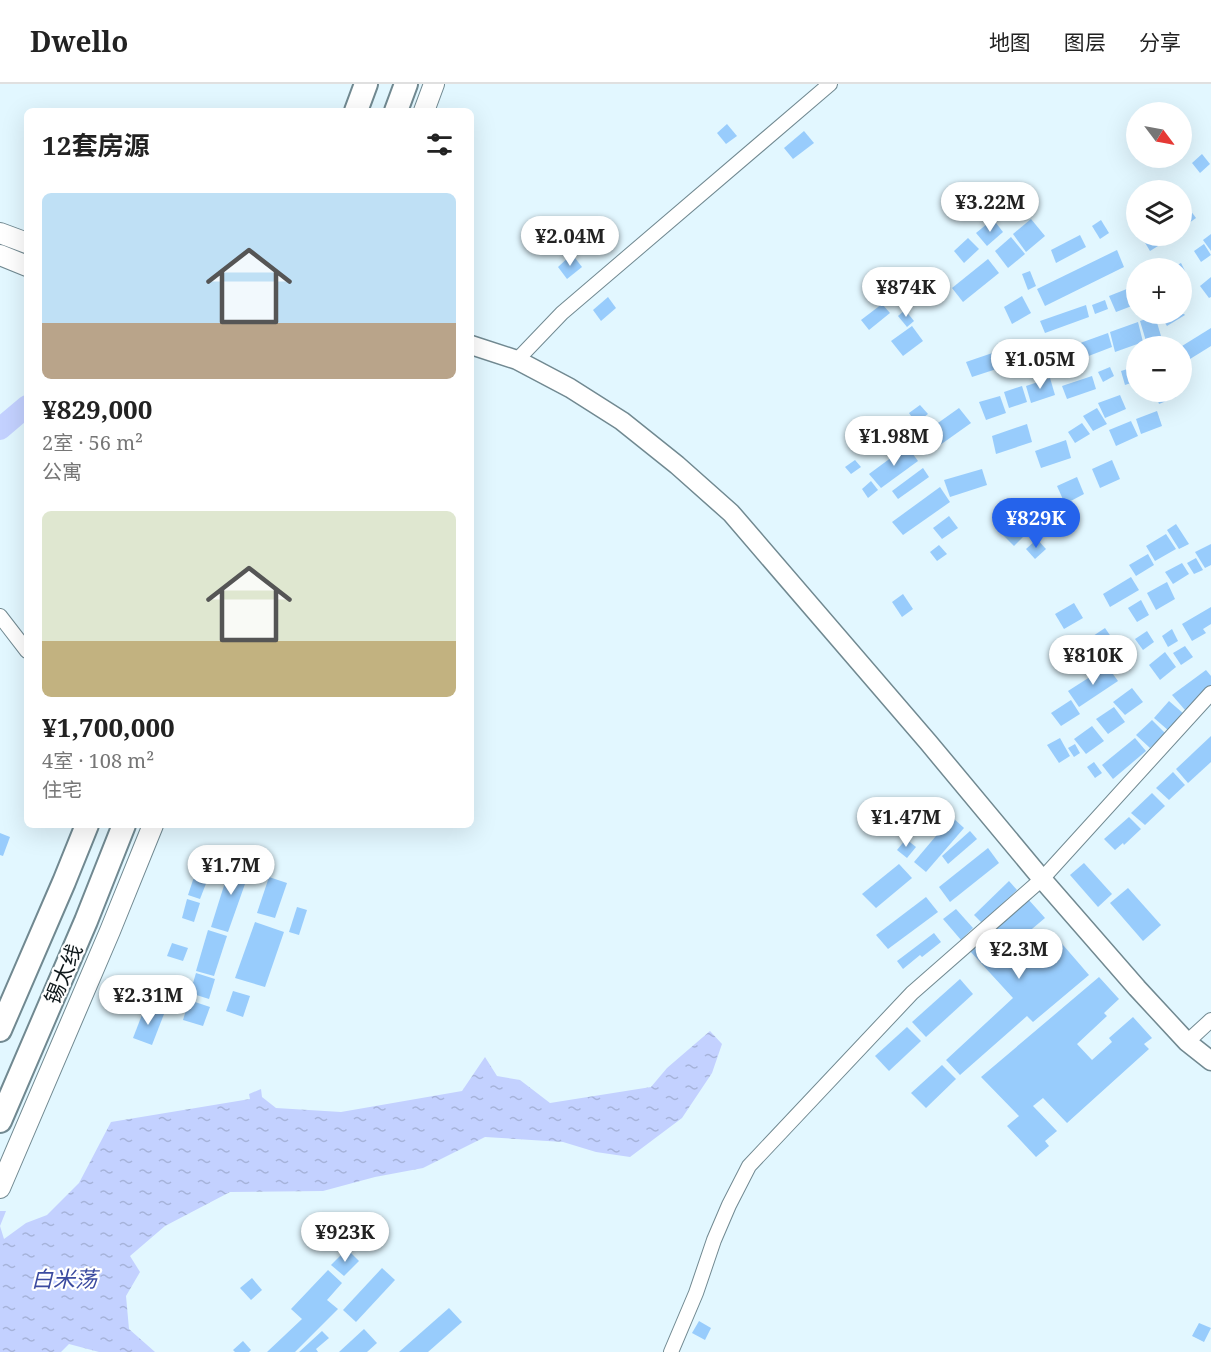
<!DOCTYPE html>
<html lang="zh">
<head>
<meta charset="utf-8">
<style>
  body { margin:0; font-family:"Noto Serif","Noto Sans SC",serif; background:#f6f6f6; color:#222; height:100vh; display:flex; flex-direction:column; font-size:22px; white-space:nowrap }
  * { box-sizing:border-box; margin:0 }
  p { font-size:20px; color:#767676 }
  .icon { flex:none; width:33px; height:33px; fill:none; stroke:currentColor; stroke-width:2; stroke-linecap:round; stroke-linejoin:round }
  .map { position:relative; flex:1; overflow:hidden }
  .side { position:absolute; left:24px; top:24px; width:450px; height:720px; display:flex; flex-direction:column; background:#fff; border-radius:9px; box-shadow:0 6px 24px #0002 }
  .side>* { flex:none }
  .needle { width:39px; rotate:122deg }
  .fabs { position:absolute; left:1126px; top:18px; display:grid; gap:12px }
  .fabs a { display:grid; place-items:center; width:66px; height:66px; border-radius:50%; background:#fff; box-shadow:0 6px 24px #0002; font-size:30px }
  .price { position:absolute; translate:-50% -51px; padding:0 14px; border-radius:21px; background:#fff; color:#222; font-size:20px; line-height:39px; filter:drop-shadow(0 2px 3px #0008) }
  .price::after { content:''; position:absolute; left:50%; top:36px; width:18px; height:14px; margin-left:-9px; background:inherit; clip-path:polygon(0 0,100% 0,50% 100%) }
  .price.on { background:#2563eb; color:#fff }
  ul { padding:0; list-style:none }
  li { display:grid; align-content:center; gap:12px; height:318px; padding:0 18px }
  li span { display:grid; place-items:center; height:186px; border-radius:9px; color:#555 }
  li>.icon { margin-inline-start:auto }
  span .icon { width:108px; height:108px; fill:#fffc; stroke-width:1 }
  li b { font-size:26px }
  h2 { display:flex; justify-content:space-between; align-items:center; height:72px; padding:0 18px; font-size:26px }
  header { display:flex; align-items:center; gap:36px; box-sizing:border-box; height:84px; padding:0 30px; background:#fff; border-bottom:2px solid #e0e0e0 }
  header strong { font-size:28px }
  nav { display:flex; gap:33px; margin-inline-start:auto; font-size:21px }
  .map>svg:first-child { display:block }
</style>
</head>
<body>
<header>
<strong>Dwello</strong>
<nav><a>地图</a><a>图层</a><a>分享</a></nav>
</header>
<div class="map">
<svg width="1211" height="1268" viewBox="0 0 1211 1268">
  <defs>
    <pattern id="water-ripples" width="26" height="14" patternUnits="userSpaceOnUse" patternTransform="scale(1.5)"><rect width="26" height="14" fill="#c3d1ff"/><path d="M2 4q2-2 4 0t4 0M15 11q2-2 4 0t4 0" fill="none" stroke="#a6b3da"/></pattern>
  </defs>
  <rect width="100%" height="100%" fill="#e2f7ff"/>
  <!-- water -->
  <path fill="url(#water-ripples)" d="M710 947 722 960 712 989 682 1034 630 1073 596 1068 563 1058 485 1053 423 1084 375 1093 323 1107 230 1108 165 1142 130 1172 140 1188 126 1212 129 1245 155 1268H99L69 1260 61 1268H0V1127H6L0 1142 4 1155 26 1139 47 1131 79 1099 111 1038 250 1015 249 1010 261 1005 262 1013 276 1024 341 1028 462 1007 485 973 497 992 520 996 550 1019 651 1003 667 984Z"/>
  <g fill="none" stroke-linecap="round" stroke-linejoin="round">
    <!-- river -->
    <path stroke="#c3d1ff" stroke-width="22" d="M0 345 27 322"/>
  </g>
  <!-- building -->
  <g fill="#98ccfc">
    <path d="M727 40 737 52 726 60 717 49Z"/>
    <path d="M804 47 814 59 793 75 784 64Z"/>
    <path d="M1202 70 1210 80 1200 89 1192 79Z"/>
    <path d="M1185 119 1196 134 1182 144V121Z"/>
    <path d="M993 135 1003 148 987 162 976 149Z"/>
    <path d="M1031 135 1045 152 1026 168 1013 150Z"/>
    <path d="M1101 136 1109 149 1100 155 1092 142Z"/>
    <path d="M1211 150V167L1203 156Z"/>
    <path d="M1080 151 1086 163 1056 179 1051 166Z"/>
    <path d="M1152 152H1174L1150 167 1144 157Z"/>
    <path d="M1011 153 1025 170 1008 184 995 167Z"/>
    <path d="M968 154 979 165 964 179 954 167Z"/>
    <path d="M1204 160 1211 171 1201 178 1194 167Z"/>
    <path d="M1117 166 1124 183 1045 222 1037 205Z"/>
    <path d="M572 170 582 183 567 195 558 183Z"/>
    <path d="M988 175 999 189 963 218 952 204Z"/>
    <path d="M1181 179 1189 195 1182 199V184H1171Z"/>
    <path d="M1030 187 1036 202 1028 206 1022 190Z"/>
    <path d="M1211 193V213L1209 214 1200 202Z"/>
    <path d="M1137 201V220L1116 228 1109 212Z"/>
    <path d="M1022 212 1031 229 1012 240 1004 223Z"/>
    <path d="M608 213 616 224 601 237 593 226Z"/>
    <path d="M1105 216 1108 225 1095 230 1092 221Z"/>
    <path d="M882 220 890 229 869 246 861 236Z"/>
    <path d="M1086 221 1089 233 1045 249 1040 237Z"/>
    <path d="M905 226 914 237 907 243 898 232Z"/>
    <path d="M1159 230H1184L1185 231 1167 242Z"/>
    <path d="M1155 232 1161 252 1146 257 1140 237Z"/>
    <path d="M1138 238 1143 258 1115 268 1110 248Z"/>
    <path d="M912 242 923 257 903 272 891 257Z"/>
    <path d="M1211 244V262L1182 280V262Z"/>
    <path d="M1108 249 1112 263 1060 283 1055 268Z"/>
    <path d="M1030 256 1036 272 972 293 966 278Z"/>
    <path d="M1137 282V297L1125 301 1121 287Z"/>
    <path d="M1110 283 1114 292 1103 298 1098 288Z"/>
    <path d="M1092 292 1096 305 1067 315 1062 302Z"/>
    <path d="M1050 294 1055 311 1031 319 1026 302Z"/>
    <path d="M1022 302 1027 318 1009 324 1004 308Z"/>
    <path d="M1155 308H1174L1176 313 1159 320Z"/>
    <path d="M1120 311 1126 325 1105 334 1098 319Z"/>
    <path d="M1000 312 1006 329 986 336 979 318Z"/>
    <path d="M920 321 928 330 916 339 909 329Z"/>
    <path d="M959 324 971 339 926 371 914 356Z"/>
    <path d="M1097 324 1107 340 1093 347 1083 332Z"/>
    <path d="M1157 327 1162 342 1141 350 1136 335Z"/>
    <path d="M1131 337 1138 352 1116 362 1109 346Z"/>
    <path d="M1082 339 1090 350 1075 359 1068 348Z"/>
    <path d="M1027 340 1032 358 996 370 992 352Z"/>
    <path d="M876 349 884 360 878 364 871 354Z"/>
    <path d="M1066 356 1071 374 1041 384 1035 367Z"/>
    <path d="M907 362 918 377 881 404 869 390Z"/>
    <path d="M855 376 861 383 851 390 845 383Z"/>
    <path d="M1112 376 1120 395 1100 404 1092 385Z"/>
    <path d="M923 384 929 393 898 415 892 407Z"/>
    <path d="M982 385 987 401 950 413 944 396Z"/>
    <path d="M1077 393 1084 410 1065 420 1057 402Z"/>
    <path d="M871 397 878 406 868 414 862 405Z"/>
    <path d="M940 403 950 418 903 451 892 438Z"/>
    <path d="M949 432 958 444 942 455 933 444Z"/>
    <path d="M1015 433 1029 447 1014 462 999 447Z"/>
    <path d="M1176 440 1189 460 1179 465 1167 446Z"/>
    <path d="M1166 450 1176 465 1155 477 1146 462Z"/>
    <path d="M1037 455 1046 465 1035 475 1026 465Z"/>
    <path d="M1211 460V481L1205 484 1195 468Z"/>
    <path d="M939 461 947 470 937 477 930 468Z"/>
    <path d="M1148 470 1154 481 1136 492 1129 481Z"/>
    <path d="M1196 474 1203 486 1194 490 1187 479Z"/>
    <path d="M1182 479 1189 490 1173 500 1165 488Z"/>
    <path d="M1131 493 1139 506 1110 523 1103 510Z"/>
    <path d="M1167 498 1175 515 1156 526 1147 509Z"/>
    <path d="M903 510 913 525 902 533 892 518Z"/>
    <path d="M1141 516 1149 531 1137 538 1128 524Z"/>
    <path d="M1074 519 1083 534 1064 545 1055 530Z"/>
    <path d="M1211 523V540L1203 545 1206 549 1192 557 1182 540Z"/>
    <path d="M1105 544 1114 557 1096 569 1087 556Z"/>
    <path d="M1172 545 1178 557 1168 563 1162 552Z"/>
    <path d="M1147 547 1154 558 1143 566 1135 555Z"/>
    <path d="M1076 560 1087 577 1075 584 1063 568Z"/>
    <path d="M1185 562 1193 573 1181 581 1173 569Z"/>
    <path d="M1165 568 1176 583 1160 596 1149 581Z"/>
    <path d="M1107 582 1118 597 1079 623 1068 607Z"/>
    <path d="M1206 586 1211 592V606L1185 626 1172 611Z"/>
    <path d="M1132 604 1143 618 1125 631 1113 618Z"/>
    <path d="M1071 616 1080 630 1061 642 1051 629Z"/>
    <path d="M1169 617 1184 630 1169 647 1154 634Z"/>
    <path d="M1114 623 1125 638 1108 650 1096 635Z"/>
    <path d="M1152 636 1166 650 1150 664 1136 651Z"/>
    <path d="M1092 642 1104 657 1086 670 1074 655Z"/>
    <path d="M1211 652V678L1188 699 1176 685Z"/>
    <path d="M1060 654 1070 672 1059 679 1047 661Z"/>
    <path d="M1135 654 1146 667 1113 695 1102 681Z"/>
    <path d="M1075 660 1080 669 1074 673 1068 664Z"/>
    <path d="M1094 678 1102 689 1095 694 1087 683Z"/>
    <path d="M1173 688 1185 701 1169 716 1156 704Z"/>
    <path d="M1152 709 1165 722 1145 741 1131 729Z"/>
    <path d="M952 733 964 744 926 788 914 778Z"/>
    <path d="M1129 733 1141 745 1124 761 1123 759 1115 766 1104 755Z"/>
    <path d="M970 747 977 755 948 780 942 772Z"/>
    <path d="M0 749 10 753 3 772 0 771Z"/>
    <path d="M906 755 916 763 907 774 897 766Z"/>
    <path d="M988 764 999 779 950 818 939 803Z"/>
    <path d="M232 776 251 783 228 848 211 843Z"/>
    <path d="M1084 779 1112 810 1098 823 1070 791Z"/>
    <path d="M899 780 912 794 876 824 862 810Z"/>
    <path d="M194 793 207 797 200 815 188 811Z"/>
    <path d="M269 793 287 799 275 834 257 829Z"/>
    <path d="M1009 797 1017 806 982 839 974 831Z"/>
    <path d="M1128 804 1161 841 1143 857 1110 819Z"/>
    <path d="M926 813 938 828 888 865 876 851Z"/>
    <path d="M187 815 200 819 194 838 182 834Z"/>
    <path d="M1028 815 1045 834 1020 855 1035 873 1057 854 1089 891 1033 938 1027 932 960 991 946 976 1013 914 969 866Z"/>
    <path d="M297 823 307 826 299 851 289 848Z"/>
    <path d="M956 825 973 844 961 856 943 835Z"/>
    <path d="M255 838 284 848 265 903 235 894Z"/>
    <path d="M208 846 227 852 214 892 196 887Z"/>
    <path d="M934 849 941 858 922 873 920 871 903 885 897 877Z"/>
    <path d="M172 859 188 864 183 877 167 872Z"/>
    <path d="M196 889 215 895 209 915 190 909Z"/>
    <path d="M1099 893 1119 915 1104 929 1107 932 1077 960 1092 976 1112 958 1109 954 1133 933 1152 954 1144 960 1149 965 1067 1039 1043 1014 1033 1022 1057 1047 1045 1057 1049 1062 1036 1073 1007 1042 1019 1032 981 993Z"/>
    <path d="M960 895 973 910 926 953 912 938Z"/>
    <path d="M152 901 169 907 164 925 146 920Z"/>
    <path d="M233 907 250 912 243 933 226 927Z"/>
    <path d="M189 916 210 923 203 942 183 936Z"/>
    <path d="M145 923 164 930 152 961 133 954Z"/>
    <path d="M907 943 921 957 889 987 875 972Z"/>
    <path d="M942 981 956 995 926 1024 911 1009Z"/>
    <path d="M347 1165 359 1177 344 1192 331 1181Z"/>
    <path d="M382 1184 395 1196 356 1238 343 1226Z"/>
    <path d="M328 1186 342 1199 327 1216 338 1225 295 1268H267L302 1235 291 1225Z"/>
    <path d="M252 1194 262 1206 251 1216 240 1204Z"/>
    <path d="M449 1224 462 1238 428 1268H399Z"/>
    <path d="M699 1237 711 1244 705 1256 692 1249Z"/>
    <path d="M1199 1239 1211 1244 1204 1258 1192 1252Z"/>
    <path d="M364 1245 377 1259 367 1268H339Z"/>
    <path d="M322 1247 329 1254 316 1265 318 1268H299Z"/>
    <path d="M243 1257 251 1266 249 1268H235L233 1266Z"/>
  </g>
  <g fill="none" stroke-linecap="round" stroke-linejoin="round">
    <defs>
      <g id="minor">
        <path d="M517 276 562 229 830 0"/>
        <path d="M0 532 27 567"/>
        <path d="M1187 958 1211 936"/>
        <path d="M671 1268 696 1209 714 1156 729 1121 749 1082 912 909 1042 795 1211 609"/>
      </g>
      <path id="tertiary" d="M471 261 517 276 570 304 622 337 677 381 731 429 928 658 1042 795 1137 904 1187 958 1211 977"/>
      <g id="secondary">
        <path d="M424 27 434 0"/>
        <path d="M0 149 27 159"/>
        <path d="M0 171 27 182"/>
        <path d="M0 1104 110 847 153 741"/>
      </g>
      <g id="primary">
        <path d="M356 27 366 0"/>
        <path d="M396 27 406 0"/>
        <path d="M0 946 64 798 87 741"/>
        <path d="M0 1037 86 837 124 741"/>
      </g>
    </defs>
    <!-- minor casing -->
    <use href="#minor" stroke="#718991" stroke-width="16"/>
    <!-- tertiary casing -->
    <use href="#tertiary" stroke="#718991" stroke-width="21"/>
    <!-- secondary casing -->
    <use href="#secondary" stroke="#718991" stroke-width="22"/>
    <!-- primary casing -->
    <use href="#primary" stroke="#718991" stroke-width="26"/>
    <!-- minor -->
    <use href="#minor" stroke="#fff" stroke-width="14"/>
    <!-- tertiary -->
    <use href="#tertiary" stroke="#fff" stroke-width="18"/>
    <!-- secondary -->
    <use href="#secondary" stroke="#fff" stroke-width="20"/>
    <!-- primary -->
    <use href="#primary" stroke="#fff" stroke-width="22"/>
  </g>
  <g text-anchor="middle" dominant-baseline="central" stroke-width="4.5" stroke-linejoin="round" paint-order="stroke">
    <!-- street labels -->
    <g font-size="21" fill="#0f181b" stroke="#fff">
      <text transform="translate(63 890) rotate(-67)">锡太线</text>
    </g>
    <!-- water labels -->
    <g font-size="22" font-style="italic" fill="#3b4ba0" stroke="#fff">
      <text x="64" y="1194">白米荡</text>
    </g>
  </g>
</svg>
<div class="fabs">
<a><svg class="needle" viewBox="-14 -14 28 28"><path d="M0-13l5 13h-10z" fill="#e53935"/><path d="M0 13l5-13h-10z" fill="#767676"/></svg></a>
<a><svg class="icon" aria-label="layers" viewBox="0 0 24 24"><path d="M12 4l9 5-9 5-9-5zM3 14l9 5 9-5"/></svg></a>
<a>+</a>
<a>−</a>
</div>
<b class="price" style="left:990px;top:149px">¥3.22M</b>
<b class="price" style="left:570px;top:183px">¥2.04M</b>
<b class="price" style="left:906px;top:234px">¥874K</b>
<b class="price" style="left:1040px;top:306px">¥1.05M</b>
<b class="price" style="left:894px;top:383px">¥1.98M</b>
<b class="price on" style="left:1036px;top:465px">¥829K</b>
<b class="price" style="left:1093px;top:602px">¥810K</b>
<b class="price" style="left:906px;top:764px">¥1.47M</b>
<b class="price" style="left:231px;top:812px">¥1.7M</b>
<b class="price" style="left:1019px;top:896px">¥2.3M</b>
<b class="price" style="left:148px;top:942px">¥2.31M</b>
<b class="price" style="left:345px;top:1179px">¥923K</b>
<section class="side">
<h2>12套房源<svg class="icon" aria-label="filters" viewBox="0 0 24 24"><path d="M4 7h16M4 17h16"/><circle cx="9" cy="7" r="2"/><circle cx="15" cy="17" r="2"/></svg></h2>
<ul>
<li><span style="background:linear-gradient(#bfe0f5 70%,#b9a48a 0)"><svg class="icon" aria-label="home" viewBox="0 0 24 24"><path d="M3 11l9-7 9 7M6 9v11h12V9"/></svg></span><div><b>¥829,000</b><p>2室 · 56 m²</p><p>公寓</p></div></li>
<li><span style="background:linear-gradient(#dfe7d0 70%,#c2b280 0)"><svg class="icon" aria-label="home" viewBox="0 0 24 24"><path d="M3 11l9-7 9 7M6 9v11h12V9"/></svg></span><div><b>¥1,700,000</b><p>4室 · 108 m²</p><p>住宅</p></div></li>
</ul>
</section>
</div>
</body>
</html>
